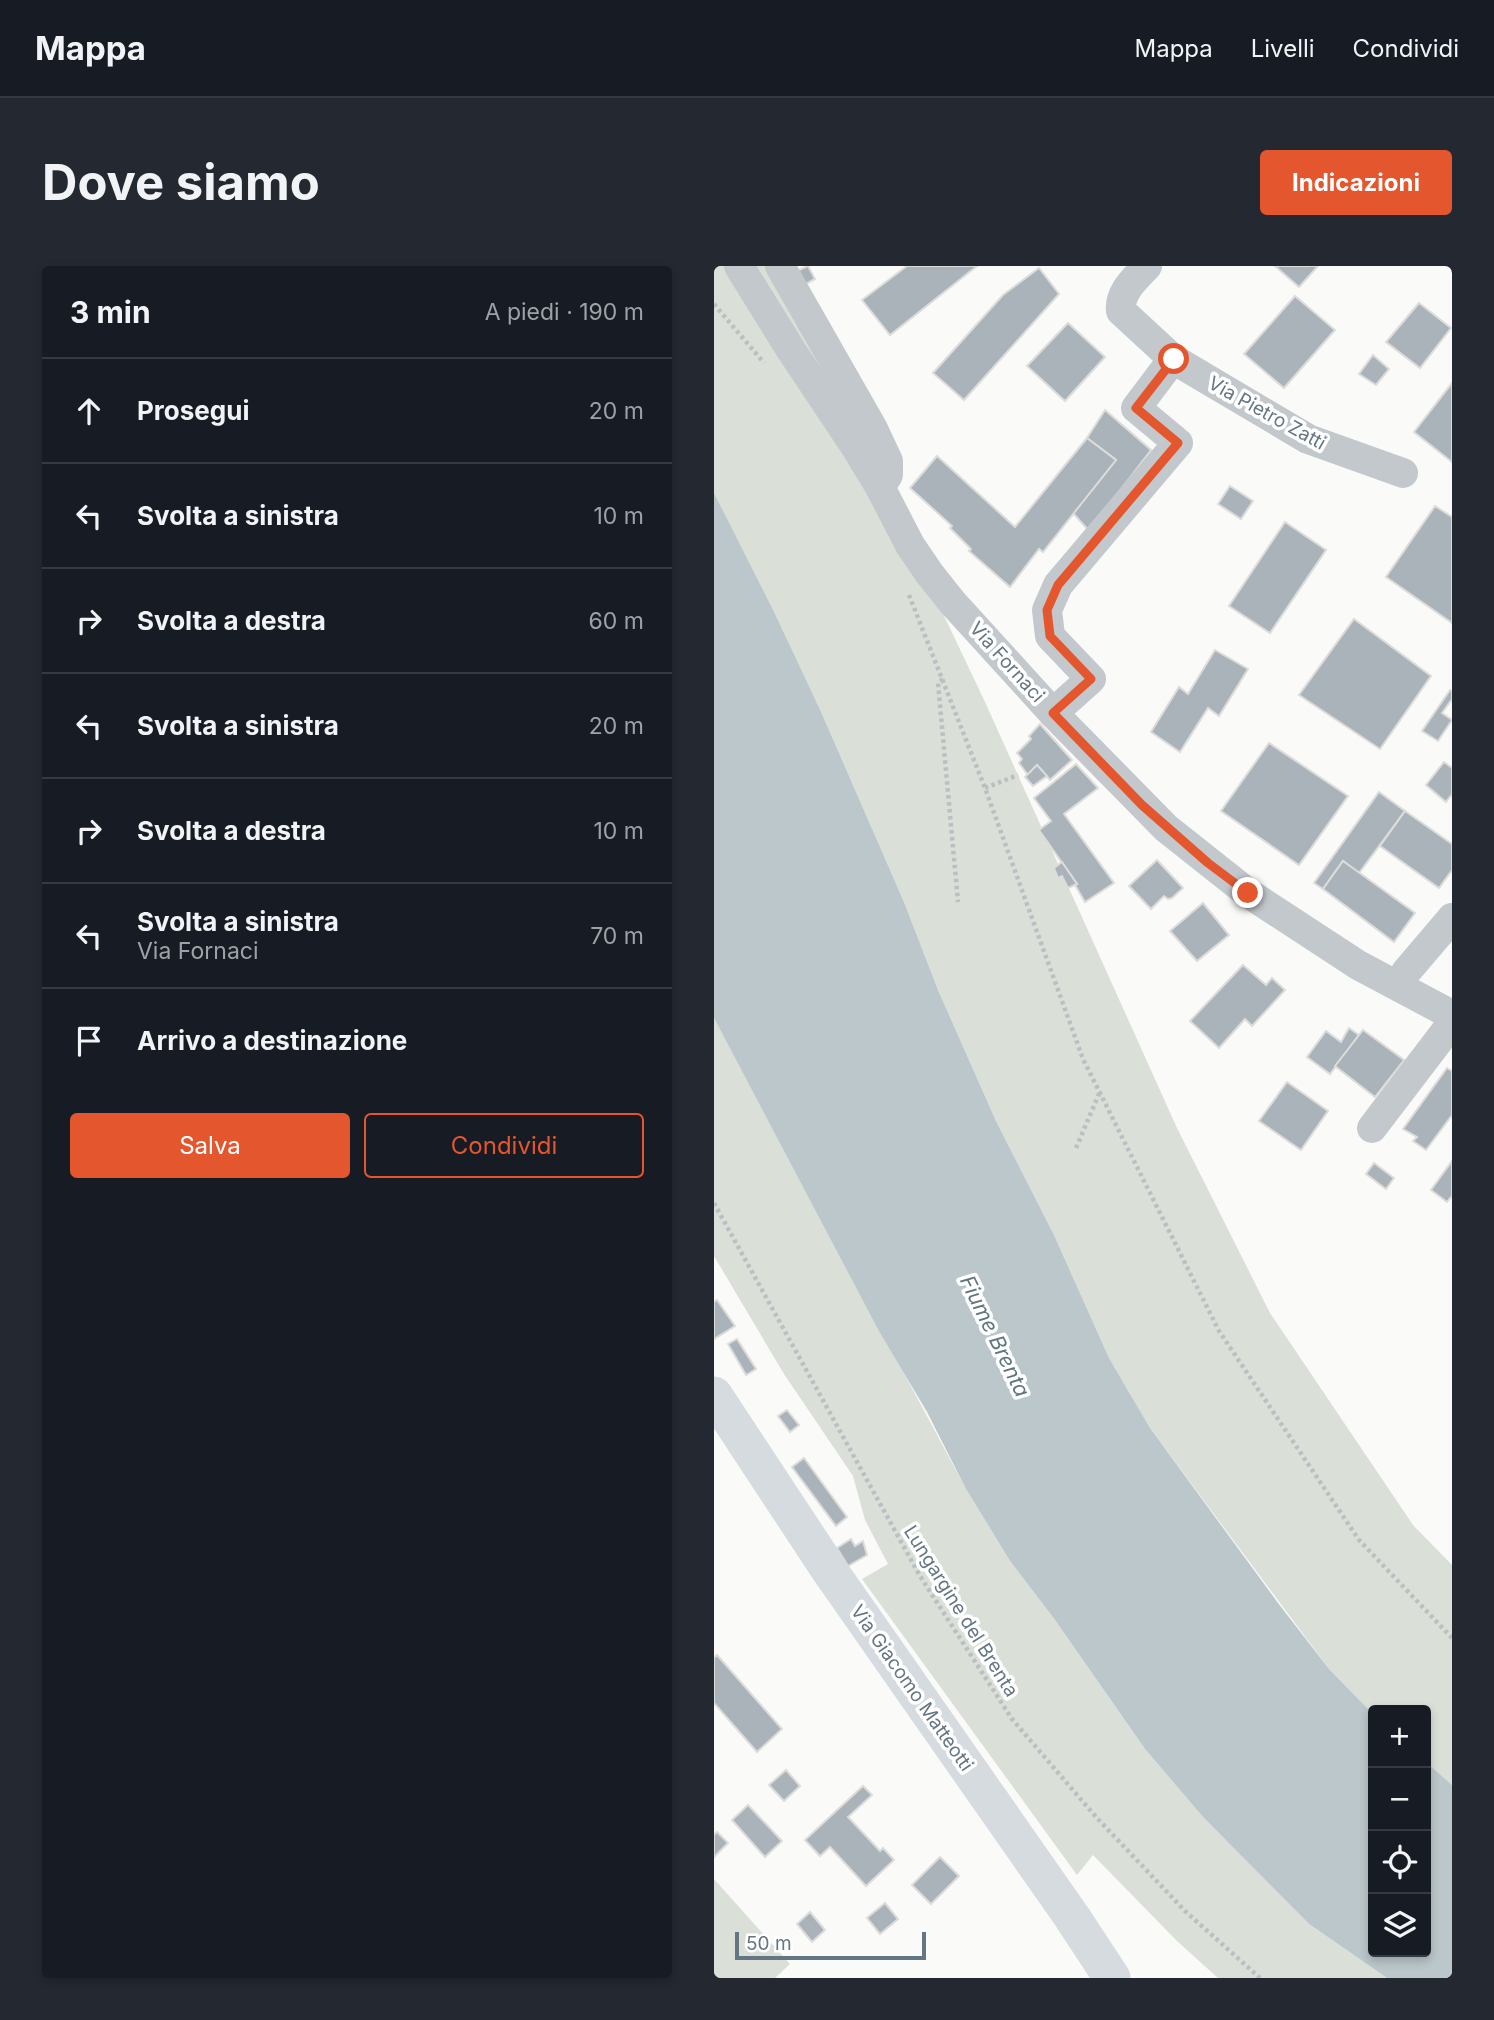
<!DOCTYPE html>
<html lang="it">
<meta charset="utf-8">
<style>
:root{--surface:#171b24;--page:#242831;--text:#f1f3f6;--muted:#9ea1a6;--line:#363941;--accent:#e4572e}
body{margin:0;font-family:Inter,sans-serif;background:var(--page);color:var(--text)}
.controls{position:absolute;right:21px;bottom:21px;display:grid;overflow:hidden;border-radius:7px;box-shadow:0 4px 10px #0003}
.controls button{width:63px;height:63px;display:grid;place-items:center;padding:0;border:0;border-bottom:2px solid var(--line);background:var(--surface);color:var(--text);font:35px sans-serif}
.scale{position:absolute;left:21px;bottom:18px;width:191px;box-sizing:border-box;padding-left:7px;border:4px solid #657683;border-top:0;font-size:19px;line-height:24px;white-space:nowrap;color:#657683;-webkit-text-stroke:5px #fff;paint-order:stroke}
.stop{position:absolute;width:21px;height:21px;margin:-16px;border:5px solid #e4572e;border-radius:50%;background:#fff}
.stop.end{background:#e4572e;border-color:#fff;box-shadow:0 2px 7px #0008}
.list{margin:0;padding:0;list-style:none}
h2{display:flex;justify-content:space-between;align-items:center;height:91px;margin:0;padding:0 28px;font-size:30px}
h2 small{font-size:23px;font-weight:400;color:var(--muted)}
.list li{display:grid;grid-template-columns:46px 1fr auto;gap:21px;align-items:center;box-sizing:border-box;height:105px;padding:0 28px;border-top:2px solid var(--line)}
.list b{display:block;font-size:26px;white-space:nowrap}
.list p{margin:0;font-size:23px;white-space:nowrap;color:var(--muted)}
.list em{font-size:23px;font-style:normal;color:var(--muted)}
.actions{display:flex;gap:14px;padding:21px 28px}
.actions a{flex:1;padding:16px 0;border:2px solid var(--accent);border-radius:7px;text-align:center;font-size:24px;color:var(--accent)}
.actions .main{background:var(--accent);color:#fff}
.icon{flex:none;width:38px;height:38px;fill:none;stroke:currentColor;stroke-width:2;stroke-linecap:round;stroke-linejoin:round}
.map{position:relative;flex:none;width:738px;height:1712px;overflow:hidden;border-radius:7px}
header{display:flex;align-items:center;gap:42px;box-sizing:border-box;height:98px;padding:0 35px;background:var(--surface);border-bottom:2px solid var(--line)}
header strong{font-size:33px}
nav{display:flex;gap:38px;margin-inline-start:auto;font-size:24px}
.intro{display:flex;align-items:center;justify-content:space-between;box-sizing:border-box;height:168px;padding:0 42px}
h1{margin:0;font-size:49px}
.button{padding:18px 32px;border-radius:7px;background:var(--accent);color:#fff;font-size:24px;font-weight:700}
main{display:flex;gap:42px;padding:0 42px}
aside{flex:1;background:var(--surface);border-radius:7px;box-shadow:0 4px 10px #0003}
.map>svg:first-child{display:block}
.green{fill:#dadfd7}
.water{fill:#bbc7cb}
.building{fill:#aab3b9;stroke:#dcdcda;stroke-width:2}
.lines{fill:none;stroke-linecap:round;stroke-linejoin:round}
.path{stroke:#bbbfc2;stroke-width:4.5;stroke-dasharray:3.5 3.5;stroke-linecap:butt}
.minor{stroke:#c3c8cc;stroke-width:30}
.major{stroke:#d6dbdf;stroke-width:37}
.route{stroke:#e4572e;stroke-width:9}
.labels{text-anchor:middle;dominant-baseline:central;stroke-width:7;stroke-linejoin:round;paint-order:stroke}
.street-label{font-size:19px;fill:#657683;stroke:#fff}
.water-label{font-size:21px;font-style:italic;fill:#60757c;stroke:#fff}
</style>
<header>
<strong>Mappa</strong>
<nav><a>Mappa</a><a>Livelli</a><a>Condividi</a></nav>
</header>
<div class="intro"><h1>Dove siamo</h1><a class="button">Indicazioni</a></div>
<main>
<aside>
<h2>3 min<small>A piedi · 190 m</small></h2>
<ul class="list">
<li><svg class="icon" aria-label="ahead" viewBox="0 0 24 24"><path d="M12 20V5M6 11l6-6 6 6"/></svg><div><b>Prosegui</b></div><em>20 m</em></li>
<li><svg class="icon" aria-label="left" viewBox="0 0 24 24"><path d="M17 20v-9H6M10 6l-5 5 5 5"/></svg><div><b>Svolta a sinistra</b></div><em>10 m</em></li>
<li><svg class="icon" aria-label="right" viewBox="0 0 24 24"><path d="M7 20v-9h11M14 6l5 5-5 5"/></svg><div><b>Svolta a destra</b></div><em>60 m</em></li>
<li><svg class="icon" aria-label="left" viewBox="0 0 24 24"><path d="M17 20v-9H6M10 6l-5 5 5 5"/></svg><div><b>Svolta a sinistra</b></div><em>20 m</em></li>
<li><svg class="icon" aria-label="right" viewBox="0 0 24 24"><path d="M7 20v-9h11M14 6l5 5-5 5"/></svg><div><b>Svolta a destra</b></div><em>10 m</em></li>
<li><svg class="icon" aria-label="left" viewBox="0 0 24 24"><path d="M17 20v-9H6M10 6l-5 5 5 5"/></svg><div><b>Svolta a sinistra</b><p>Via Fornaci</p></div><em>70 m</em></li>
<li><svg class="icon" aria-label="arrive" viewBox="0 0 24 24"><path d="M6 21V4h12l-3 4 3 4H6"/></svg><div><b>Arrivo a destinazione</b></div></li>
</ul>
<div class="actions"><a class="main">Salva</a><a>Condividi</a></div>
</aside>
<div class="map">
<svg width="738" height="1712" viewBox="0 0 738 1712">
<rect width="100%" height="100%" fill="#fafaf8"/>
<g class="green">
<polygon points="0,0 64,0 271,436 463,862 556,1047 699,1259 738,1299 738,1519 712,1496 712,1444 659,1444 659,1448 615,1403 436,1162 395,1092 340,969 282,855 224,724 190,636 108,448 0,227"/>
<polygon points="0,752 252,1223 296,1295 341,1354 431,1483 489,1551 595,1658 673,1712 504,1712 463,1675 379,1589 363,1609 148,1313 174,1298 151,1254 139,1210 70,1108 0,990"/>
<polygon points="0,1613 76,1698 61,1712 0,1712"/>
</g>
<polygon class="water" points="0,227 59,344 108,448 190,636 224,724 282,855 340,969 395,1092 436,1162 564,1337 615,1403 659,1448 659,1686 712,1686 712,1496 738,1519 738,1712 673,1712 595,1658 489,1551 431,1483 341,1354 296,1295 252,1223 213,1146 165,1065 0,752"/>
<g class="building">
<polygon points="94,0 101,13 90,19 83,5"/>
<polygon points="193,0 263,0 176,69 148,34"/>
<polygon points="561,0 604,0 585,21"/>
<polygon points="325,2 345,28 250,134 219,107 289,29"/>
<polygon points="581,30 621,64 570,122 530,88"/>
<polygon points="705,37 737,62 706,102 672,76"/>
<polygon points="354,57 391,91 351,135 313,100"/>
<polygon points="659,89 675,103 662,119 645,108"/>
<polygon points="738,117 738,196 700,166"/>
<polygon points="391,144 437,184 375,265 359,247 402,194 373,172"/>
<polygon points="373,172 402,194 329,286 325,283 296,321 255,285 257,283 236,262 238,260 196,222 223,190 301,261"/>
<polygon points="516,220 539,235 527,253 504,238"/>
<polygon points="721,240 738,251 738,357 672,311"/>
<polygon points="571,256 612,284 556,367 515,340"/>
<polygon points="640,353 717,410 666,483 585,429"/>
<polygon points="501,384 534,403 505,450 494,442 466,486 437,466 465,421 474,428"/>
<polygon points="736,424 738,425 738,433 728,447 738,454 724,475 708,465"/>
<polygon points="326,458 358,494 336,514 323,499 314,509 305,497 308,493 303,487 317,473 315,470"/>
<polygon points="555,477 634,530 585,599 507,545"/>
<polygon points="730,496 738,502 738,528 732,536 712,519"/>
<polygon points="362,498 384,522 350,548 400,617 371,636 361,619 363,618 325,564 337,555 320,532"/>
<polygon points="323,499 333,510 319,520 311,511"/>
<polygon points="665,526 691,545 645,607 629,595 609,623 600,617"/>
<polygon points="691,545 738,578 738,604 725,622 666,580"/>
<polygon points="443,594 469,622 458,632 454,633 450,630 437,643 415,620"/>
<polygon points="629,595 701,647 680,676 609,623"/>
<polygon points="348,596 363,618 354,622 348,610 344,612 340,602"/>
<polygon points="489,637 515,669 483,695 456,665"/>
<polygon points="529,699 552,719 558,712 571,724 538,760 531,753 505,782 476,755"/>
<polygon points="635,762 645,769 616,808 593,791 612,765 627,776"/>
<polygon points="649,764 690,794 661,831 621,800"/>
<polygon points="733,802 738,805 738,849 712,884 699,875 703,871 689,863"/>
<polygon points="573,816 614,845 587,884 545,855"/>
<polygon points="738,895 738,930 733,936 717,924"/>
<polygon points="660,897 680,912 672,923 652,908"/>
<polygon points="3,1034 21,1060 0,1073 0,1036"/>
<polygon points="23,1073 42,1103 32,1109 14,1078"/>
<polygon points="73,1144 85,1159 76,1166 64,1150"/>
<polygon points="90,1192 133,1251 122,1260 78,1201"/>
<polygon points="137,1273 141,1280 149,1275 153,1289 134,1300 123,1282"/>
<polygon points="3,1389 68,1463 43,1486 0,1437 0,1392"/>
<polygon points="72,1504 86,1520 70,1535 55,1519"/>
<polygon points="149,1520 158,1529 134,1551 166,1585 169,1582 180,1594 152,1620 116,1581 106,1590 91,1574"/>
<polygon points="34,1539 68,1575 51,1591 18,1554"/>
<polygon points="3,1566 14,1577 0,1591 0,1569"/>
<polygon points="226,1591 245,1610 217,1638 198,1619"/>
<polygon points="171,1637 184,1653 166,1668 153,1652"/>
<polygon points="96,1646 111,1664 98,1676 83,1658"/>
</g>
<g class="lines">
<g class="path">
<polyline points="0,38 50,97"/>
<polyline points="195,329 271,522 369,793 505,1065 645,1274 738,1372"/>
<polyline points="229,413 224,417 244,636"/>
<polyline points="271,522 304,509"/>
<polyline points="362,882 385,828"/>
<polyline points="0,937 206,1310 298,1453 382,1551 471,1645 546,1712"/>
</g>
<g class="minor">
<polyline points="25,0 77,84 143,183 166,221 196,279 215,307 238,336 339,447 452,562 534,627 644,699 738,749"/>
<polyline points="66,0 159,163 174,195 174,209 166,221"/>
<path d="M433,0c-12,13 -28,26 -26,45l52,48 135,80 95,34"/>
<polyline points="339,447 377,413 336,370 333,344 344,319 464,177 422,142 459,93"/>
<polyline points="684,719 692,706 738,652"/>
<polyline points="658,862 738,757"/>
</g>
<polyline class="major" points="0,1129 116,1305 358,1651 398,1712"/>
</g>
<g class="lines">
<polyline class="route" points="460,93 422,142 464,177 344,319 333,344 336,370 377,413 339,447 428,539 494,597 534,627"/>
</g>
<g class="labels">
<g class="street-label">
<text transform="translate(553 147) rotate(29)">Via Pietro Zatti</text>
<text transform="translate(293 396) rotate(48)">Via Fornaci</text>
<text transform="translate(247 1345) rotate(58)">Lungargine del Brenta</text>
<text transform="translate(198 1422) rotate(55)">Via Giacomo Matteotti</text>
</g>
<g class="water-label">
<text transform="translate(281 1070) rotate(64)">Fiume Brenta</text>
</g>
</g>
</svg>
<div class="controls">
<button>+</button>
<button>−</button>
<button><svg class="icon" aria-label="locate" viewBox="0 0 24 24"><circle cx="12" cy="12" r="6"/><path d="M12 2v4M12 18v4M2 12h4M18 12h4"/></svg></button>
<button><svg class="icon" aria-label="layers" viewBox="0 0 24 24"><path d="M12 4l9 5-9 5-9-5zM3 14l9 5 9-5"/></svg></button>
</div>
<div class="scale">50 m</div>
<div class="stop" style="left:460px;top:93px"></div>
<div class="stop end" style="left:534px;top:627px"></div>
</div>
</main>
